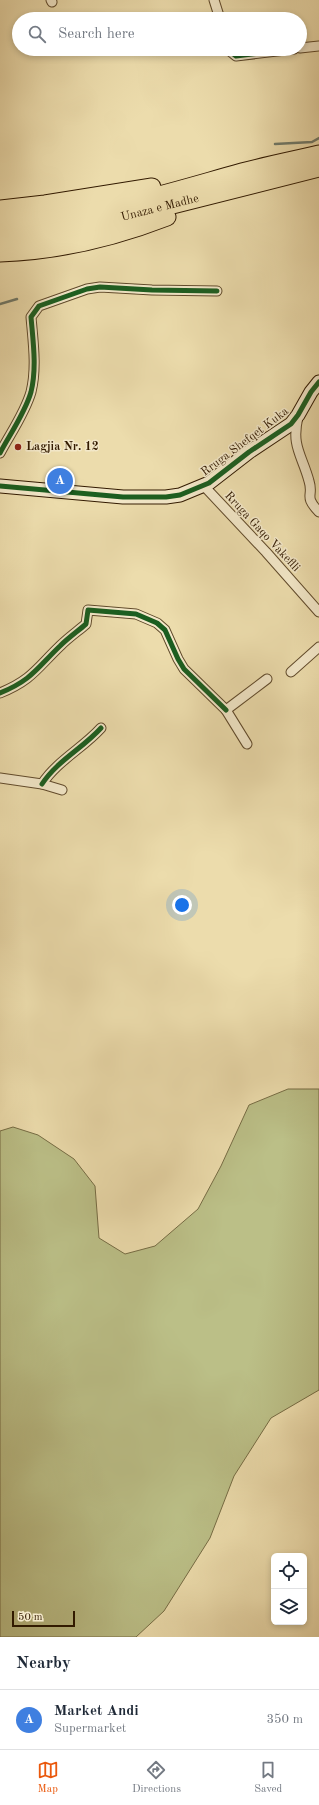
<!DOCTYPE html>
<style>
:root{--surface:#fff;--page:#f6f6f7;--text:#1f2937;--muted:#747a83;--line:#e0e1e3;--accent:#ea580c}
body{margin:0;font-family:"Old Standard TT",serif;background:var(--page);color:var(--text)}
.controls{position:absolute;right:12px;bottom:12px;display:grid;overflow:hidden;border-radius:6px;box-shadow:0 2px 6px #0003}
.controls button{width:36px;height:36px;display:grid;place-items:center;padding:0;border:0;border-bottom:1px solid var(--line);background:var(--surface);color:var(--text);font:20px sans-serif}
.scale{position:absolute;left:12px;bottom:10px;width:63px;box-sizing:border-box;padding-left:4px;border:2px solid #321a00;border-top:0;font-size:11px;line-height:14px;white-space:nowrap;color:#321a00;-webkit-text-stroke:3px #f3e8c9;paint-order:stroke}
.you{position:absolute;left:182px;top:905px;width:14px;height:14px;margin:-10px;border:3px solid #fff;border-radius:50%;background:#1a73e8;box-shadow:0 0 0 6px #1a73e833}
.badge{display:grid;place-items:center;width:26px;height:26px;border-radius:50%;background:var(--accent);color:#fff;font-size:13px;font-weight:700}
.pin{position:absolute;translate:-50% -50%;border:2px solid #fff;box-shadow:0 1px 4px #0006}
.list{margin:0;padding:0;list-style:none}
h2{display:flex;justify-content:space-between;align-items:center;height:52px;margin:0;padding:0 16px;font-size:17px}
h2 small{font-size:13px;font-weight:400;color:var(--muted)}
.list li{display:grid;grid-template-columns:26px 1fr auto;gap:12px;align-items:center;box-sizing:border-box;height:60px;padding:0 16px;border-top:1px solid var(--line)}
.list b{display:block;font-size:15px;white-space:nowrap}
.list p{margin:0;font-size:13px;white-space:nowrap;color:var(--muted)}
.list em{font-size:13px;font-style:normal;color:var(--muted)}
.icon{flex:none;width:22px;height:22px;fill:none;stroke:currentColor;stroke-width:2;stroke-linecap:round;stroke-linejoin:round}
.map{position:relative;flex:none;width:319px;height:1637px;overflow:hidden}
.search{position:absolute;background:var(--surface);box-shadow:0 2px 6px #0003;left:12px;right:12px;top:12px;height:44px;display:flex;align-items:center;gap:10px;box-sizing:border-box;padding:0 14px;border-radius:22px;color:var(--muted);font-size:15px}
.sheet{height:112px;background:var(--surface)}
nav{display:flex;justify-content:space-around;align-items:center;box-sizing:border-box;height:56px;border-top:1px solid var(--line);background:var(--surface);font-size:11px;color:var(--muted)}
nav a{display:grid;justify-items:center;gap:2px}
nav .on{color:var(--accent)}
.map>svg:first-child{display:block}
.green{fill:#bbbf87;stroke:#766c44}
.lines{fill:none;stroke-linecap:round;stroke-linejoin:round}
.stream{stroke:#707a6a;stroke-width:2.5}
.street-casing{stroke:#604a2b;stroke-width:11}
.secondary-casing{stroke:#321a00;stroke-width:15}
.highway-casing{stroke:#321a00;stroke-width:19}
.street{stroke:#f3e8c9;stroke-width:9}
.secondary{stroke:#f3e8c9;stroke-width:13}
.highway{stroke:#ecdcac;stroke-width:17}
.cycleway-casing{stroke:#f3e8c9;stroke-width:8}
.cycleway{stroke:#1b5e20;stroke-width:5}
.poi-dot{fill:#8f2418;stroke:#f3e8c9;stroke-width:1.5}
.labels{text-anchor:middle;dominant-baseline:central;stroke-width:3;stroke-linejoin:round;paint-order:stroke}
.street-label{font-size:12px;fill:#321a00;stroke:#f3e8c9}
.poi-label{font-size:12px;font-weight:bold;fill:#321a00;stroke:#f3e8c9;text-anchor:start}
</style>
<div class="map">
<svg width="319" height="1637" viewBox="0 0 319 1637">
<rect width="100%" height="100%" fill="#ecdcac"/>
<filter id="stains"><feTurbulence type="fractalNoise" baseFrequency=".005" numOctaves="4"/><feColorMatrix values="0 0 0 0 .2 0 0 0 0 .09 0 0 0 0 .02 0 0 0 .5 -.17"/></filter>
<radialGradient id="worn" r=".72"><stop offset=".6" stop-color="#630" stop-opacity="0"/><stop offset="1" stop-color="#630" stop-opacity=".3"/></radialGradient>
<polygon class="green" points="288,1089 319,1089 319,1390 271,1418 234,1476 210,1538 164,1611 136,1637 0,1637 0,1131 13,1127 38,1135 74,1159 95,1186 99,1238 125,1254 155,1246 198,1209 221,1166 249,1105"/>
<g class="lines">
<g class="stream">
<polyline points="275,144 312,142 319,138"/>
<polyline points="0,304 17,299"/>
</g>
<defs>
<g id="street">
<polyline points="51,0 52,2"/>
<polyline points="214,0 220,19"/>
<polyline points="300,48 319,46"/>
<polyline points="230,49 231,52 236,56 294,49"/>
<path d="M298,417c-7,29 4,38 11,64 5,16 -6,14 10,31"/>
<path d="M0,453c10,-19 25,-40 31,-61 6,-24 2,-51 0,-75l8,-11 48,-17 13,-2 52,3 65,1"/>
<polyline points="204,486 266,552 319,612"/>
<polyline points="291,672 319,647"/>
<path d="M0,693c32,-13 37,-25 60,-47 8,-8 18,-15 26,-22l2,-14 48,4 21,9 8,7 13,29 6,10 42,41"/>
<polyline points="247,744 226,710 267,679"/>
<polyline points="0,778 42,784 62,790"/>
<path d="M42,784c15,-23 41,-36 59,-56"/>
</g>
<polyline id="secondary" points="0,486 123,497 166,497 180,495 209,483 249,452 291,424 298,415 311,392 319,382"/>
<g id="highway">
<polyline points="0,209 45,204 152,187"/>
<path d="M0,223c83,-3 163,-29 242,-51 26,-7 52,-12 77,-18"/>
<path id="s1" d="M0,238l26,-2 63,-10 230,-58"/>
<path d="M0,253c58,-2 113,-15 167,-36"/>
</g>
</defs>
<use href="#street" class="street-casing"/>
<use href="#secondary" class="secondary-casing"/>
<use href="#highway" class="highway-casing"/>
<use href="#street" class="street"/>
<use href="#secondary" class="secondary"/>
<use href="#highway" class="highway"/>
<defs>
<g id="cycleway">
<polyline points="230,49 231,52 236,56 294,49"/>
<path d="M0,453c10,-19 25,-40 31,-61 6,-24 2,-51 0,-75l8,-11 48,-17 13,-2 52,3 65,1"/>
<polyline points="0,486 123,497 166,497 180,495 209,483 249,452 291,424 298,415 311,392 319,382"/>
<path d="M0,693c32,-13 37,-25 60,-47 8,-8 18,-15 26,-22l2,-14 48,4 21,9 8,7 13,29 6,10 42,41"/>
<path d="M42,784c15,-23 41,-36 59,-56"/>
</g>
</defs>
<use href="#cycleway" class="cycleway-casing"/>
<use href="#cycleway" class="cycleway"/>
</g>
<circle class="poi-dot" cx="18" cy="447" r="4"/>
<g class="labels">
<g class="street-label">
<text stroke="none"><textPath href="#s1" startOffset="163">Unaza e Madhe</textPath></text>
<text transform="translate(245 442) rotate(-37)">Rruga Shefqet Kuka</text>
<text transform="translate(262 532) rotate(47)">Rruga Gaqo Vakeflli</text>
</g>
<g class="poi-label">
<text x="26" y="447">Lagjia Nr. 12</text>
</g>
</g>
<rect width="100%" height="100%" filter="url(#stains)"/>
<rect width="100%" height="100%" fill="url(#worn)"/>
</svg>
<div class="controls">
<button><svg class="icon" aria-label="locate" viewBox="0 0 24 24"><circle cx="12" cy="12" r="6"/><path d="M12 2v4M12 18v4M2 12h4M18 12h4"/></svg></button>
<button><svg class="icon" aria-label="layers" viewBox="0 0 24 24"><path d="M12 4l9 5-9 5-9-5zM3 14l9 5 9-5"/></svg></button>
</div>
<div class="scale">50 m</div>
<div class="you"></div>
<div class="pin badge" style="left:60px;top:481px;background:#3f7fe0">A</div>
<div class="search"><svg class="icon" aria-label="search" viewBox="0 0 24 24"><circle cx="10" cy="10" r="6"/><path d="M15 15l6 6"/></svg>Search here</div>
</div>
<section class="sheet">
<h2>Nearby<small></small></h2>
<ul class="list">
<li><span class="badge" style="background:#3f7fe0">A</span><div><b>Market Andi</b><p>Supermarket</p></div><em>350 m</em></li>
</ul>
</section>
<nav>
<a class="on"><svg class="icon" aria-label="map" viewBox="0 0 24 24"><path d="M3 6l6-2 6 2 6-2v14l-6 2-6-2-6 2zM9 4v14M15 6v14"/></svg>Map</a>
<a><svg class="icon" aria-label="directions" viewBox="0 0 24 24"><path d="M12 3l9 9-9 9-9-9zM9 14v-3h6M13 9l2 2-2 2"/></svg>Directions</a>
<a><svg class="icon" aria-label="saved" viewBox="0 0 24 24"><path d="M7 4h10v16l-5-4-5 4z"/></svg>Saved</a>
</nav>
